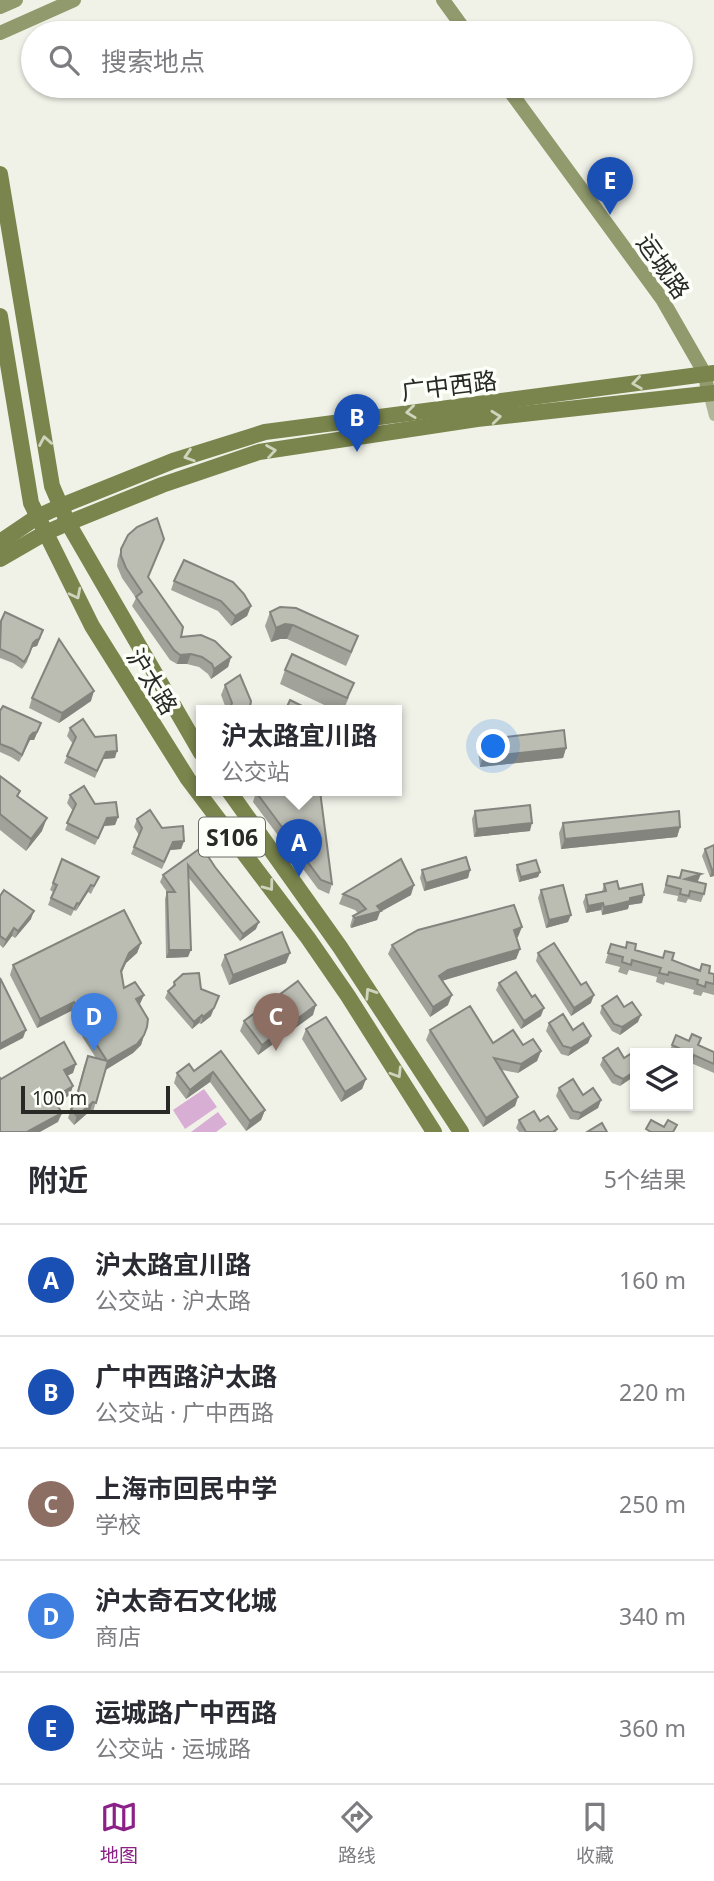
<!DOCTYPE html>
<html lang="zh">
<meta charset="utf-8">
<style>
:root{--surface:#fff;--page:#f2f2f3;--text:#2b2b33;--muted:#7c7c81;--line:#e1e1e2;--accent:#8b2187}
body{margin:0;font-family:"Noto Sans","Noto Sans SC",sans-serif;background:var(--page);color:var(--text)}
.controls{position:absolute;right:21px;bottom:21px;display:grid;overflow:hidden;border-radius:0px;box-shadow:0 2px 5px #0004}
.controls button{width:63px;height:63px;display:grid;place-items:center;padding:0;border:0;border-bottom:2px solid var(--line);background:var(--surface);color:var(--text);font:35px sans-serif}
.scale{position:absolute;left:21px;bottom:18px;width:149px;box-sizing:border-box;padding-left:7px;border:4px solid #292a26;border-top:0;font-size:19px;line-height:24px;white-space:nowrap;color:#292a26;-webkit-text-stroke:5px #fdfff9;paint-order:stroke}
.you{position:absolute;left:494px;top:747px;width:24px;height:24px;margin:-18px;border:5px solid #fff;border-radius:50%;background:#1a73e8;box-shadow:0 0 0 10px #1a73e833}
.badge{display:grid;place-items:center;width:46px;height:46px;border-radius:50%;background:var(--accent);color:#fff;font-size:23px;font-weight:700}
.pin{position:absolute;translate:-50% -58px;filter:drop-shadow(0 2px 4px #0008)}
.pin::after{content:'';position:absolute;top:37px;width:24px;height:21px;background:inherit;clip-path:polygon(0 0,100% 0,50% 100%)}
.popup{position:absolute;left:196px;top:705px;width:206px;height:91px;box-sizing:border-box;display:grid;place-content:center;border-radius:0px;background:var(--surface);filter:drop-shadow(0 2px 5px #0005);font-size:23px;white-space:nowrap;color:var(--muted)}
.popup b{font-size:26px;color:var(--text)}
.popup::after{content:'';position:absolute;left:50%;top:100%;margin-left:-14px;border:14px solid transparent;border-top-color:var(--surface)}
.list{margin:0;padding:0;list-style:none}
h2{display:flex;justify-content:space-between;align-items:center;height:91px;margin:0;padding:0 28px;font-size:30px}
h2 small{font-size:23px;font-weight:400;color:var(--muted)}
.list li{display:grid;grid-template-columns:46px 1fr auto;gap:21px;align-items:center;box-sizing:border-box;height:112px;padding:0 28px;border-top:2px solid var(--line)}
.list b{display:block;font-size:26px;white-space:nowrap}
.list p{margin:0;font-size:23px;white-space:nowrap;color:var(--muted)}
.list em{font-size:23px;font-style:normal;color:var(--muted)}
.icon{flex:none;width:38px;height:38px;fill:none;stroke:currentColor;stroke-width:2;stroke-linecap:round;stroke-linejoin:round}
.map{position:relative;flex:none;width:714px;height:1132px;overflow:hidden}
.search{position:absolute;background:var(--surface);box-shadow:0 2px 5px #0004;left:21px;right:21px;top:21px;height:77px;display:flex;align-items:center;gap:18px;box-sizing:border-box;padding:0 24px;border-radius:38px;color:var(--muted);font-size:26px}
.sheet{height:651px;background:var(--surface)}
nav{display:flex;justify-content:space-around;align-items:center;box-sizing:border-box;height:98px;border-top:2px solid var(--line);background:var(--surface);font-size:19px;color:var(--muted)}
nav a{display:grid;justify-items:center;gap:4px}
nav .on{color:var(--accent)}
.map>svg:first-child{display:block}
.green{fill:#d9aed5}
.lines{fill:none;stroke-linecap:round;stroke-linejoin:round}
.street{stroke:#b0b799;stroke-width:10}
.secondary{stroke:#909a6d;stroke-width:14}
.primary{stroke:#7a854d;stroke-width:16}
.wall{fill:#a1a39a}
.shaded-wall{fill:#83847d}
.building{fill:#bbbdb3;stroke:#83847d;stroke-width:2}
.oneway{stroke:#cfd4bd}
.labels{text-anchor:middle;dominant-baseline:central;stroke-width:7;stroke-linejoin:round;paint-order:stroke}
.shield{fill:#fdfff9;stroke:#696a65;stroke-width:2}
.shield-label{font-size:23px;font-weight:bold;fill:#292a26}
.street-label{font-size:24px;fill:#292a26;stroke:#fdfff9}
</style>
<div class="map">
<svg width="714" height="1132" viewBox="0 0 714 1132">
<rect width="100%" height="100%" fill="#f0f2e8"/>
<g class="green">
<polygon points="204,1089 217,1107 185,1129 173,1110"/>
<polygon points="218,1112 227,1124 216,1132 191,1132"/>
</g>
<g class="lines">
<polyline class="street" points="708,393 714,416"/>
<g class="secondary">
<polyline points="443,0 467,33"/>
<polyline points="0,7 16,0"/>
<polyline points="0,33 74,0"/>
<polyline points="506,86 662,299 705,374 708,393"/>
</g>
<g class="primary">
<polyline points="0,174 52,486 68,523 201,753"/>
<polyline points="0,316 31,503 92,626 188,779 308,938 348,996 434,1132"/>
<polyline points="0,542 37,517 61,506 173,461 265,432 714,373"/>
<polyline points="0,559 45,533 68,523 162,485 259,452 477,419 714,393"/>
<polyline points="229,791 340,947 461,1132"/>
</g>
</g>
<g class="wall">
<polygon points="121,549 160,549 148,577 181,637 231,657 228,667 211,679 208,674 199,667 187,664 177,664 170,660 132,606 136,598 122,578 117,566 118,559"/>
<polygon points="174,581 251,606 247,616 231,626 218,611 171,590"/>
<polygon points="5,612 41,637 37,646 33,647 31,650 27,662 22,669 13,663 0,658 0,623"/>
<polygon points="270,612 353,650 346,666 287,639 280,639 271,642 265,626"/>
<polygon points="285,670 349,697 343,711 337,711 280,684"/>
<polygon points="225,685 249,711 227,711 221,695"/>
<polygon points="32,698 91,701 59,723 29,708"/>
<polygon points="0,711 38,731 34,740 30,740 19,762 11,757 0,752"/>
<polygon points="70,728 95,737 115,758 103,759 95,778 64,763 73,744 67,736"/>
<polygon points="481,740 566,748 563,758 480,767 478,750"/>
<polygon points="0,776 20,791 18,797 42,831 26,851 0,830"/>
<polygon points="259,791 320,796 332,884 329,894 318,889 253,802 256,792 260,792"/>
<polygon points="70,795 95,804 118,817 115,825 104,826 95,845 65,830 73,811 67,803"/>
<polygon points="475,811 530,831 474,837 472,819"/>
<polygon points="137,819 162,828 184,841 181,849 170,850 162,869 131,854 139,835 134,827"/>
<polygon points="563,823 680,827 677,837 561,849 559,833"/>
<polygon points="714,845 714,876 710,877 702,856 705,849"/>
<polygon points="202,847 256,929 240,941 188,877 188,957 166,958 165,899 167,892 160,882 163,875"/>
<polygon points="62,859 99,877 91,894 88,892 76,911 74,910 71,916 48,905 53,892 50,890"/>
<polygon points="517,865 540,872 538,877 519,882 516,870"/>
<polygon points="422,870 470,870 468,878 424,891 420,878"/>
<polygon points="682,870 698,881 696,882 704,894 701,902 688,899 686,903 677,901 678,896 663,893 668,876 679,878"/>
<polygon points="604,884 619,889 642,903 629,905 628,909 612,913 602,915 601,910 586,913 583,902 586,895 602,892"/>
<polygon points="541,890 568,922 546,928 538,898"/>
<polygon points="343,894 411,895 380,912 377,920 351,928 350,926 353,916 358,913 355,910 339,904"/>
<polygon points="0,896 31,919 15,938 12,936 3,948 0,945"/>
<polygon points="518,937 516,938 520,949 516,959 442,981 448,1005 430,1017 388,954 392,945"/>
<polygon points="141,943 137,953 126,963 122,972 124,988 144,995 139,1005 147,1027 141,1045 133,1053 105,1070 93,1112 90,1111 74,1125 68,1118 71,1109 73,1107 84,1066 88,1056 96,1058 83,1038 71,1011 37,1028 10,975 13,965"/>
<polygon points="611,944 663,958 665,951 672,960 714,974 714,995 703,992 701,996 693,994 694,990 665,982 664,985 656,982 657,977 629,970 627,975 618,972 620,967 605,963"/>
<polygon points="538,953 591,1003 571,1016 536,961"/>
<polygon points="225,955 286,963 229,985 221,965"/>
<polygon points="174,982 211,1016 201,1024 199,1023 192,1029 165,998 168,991 172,988"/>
<polygon points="499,983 541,1016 521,1029 496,990"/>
<polygon points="602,1006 624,1007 638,1022 620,1035 612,1031 600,1013"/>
<polygon points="313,1015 258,1055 240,1031 244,1021"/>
<polygon points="549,1023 591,1036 588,1043 568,1056 561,1054 546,1031"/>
<polygon points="306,1029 366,1079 362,1089 341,1102 302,1039"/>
<polygon points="430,1030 493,1043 523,1045 541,1051 537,1061 518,1073 502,1070 518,1097 515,1106 483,1127 426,1040"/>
<polygon points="676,1035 714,1052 714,1073 691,1063 689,1068 688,1068 688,1053 669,1053"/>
<polygon points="221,1051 265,1110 261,1120 246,1131 210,1082 186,1099 174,1083 177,1073 194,1071"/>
<polygon points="603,1058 635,1058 620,1086 612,1083 600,1065"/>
<polygon points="559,1088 601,1100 598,1108 578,1120 570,1119 556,1096"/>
<polygon points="519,1120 540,1121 557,1129 556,1132 519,1132 516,1128"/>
</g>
<g class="shaded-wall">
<polygon points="251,606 247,616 231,626 235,616"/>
<polygon points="285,624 293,625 287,639 280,639 271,642 276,628"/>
<polygon points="43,630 37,646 33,647 30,650 33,643"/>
<polygon points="191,654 187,664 177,664 180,655"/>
<polygon points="231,657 228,667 211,679 214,669"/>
<polygon points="94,691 91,701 59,723 62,713"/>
<polygon points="41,723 34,740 30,740 19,762 30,736"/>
<polygon points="566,748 563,758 480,767 483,757"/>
<polygon points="117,751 115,758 103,759 95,778 106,752"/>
<polygon points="318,791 330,791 316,798"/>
<polygon points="118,817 115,825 104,826 95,845 107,818"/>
<polygon points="47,818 42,831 26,851 31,839"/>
<polygon points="532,823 530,831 474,837 477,829"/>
<polygon points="680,827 677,837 561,849 565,839"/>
<polygon points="184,841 181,849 170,850 162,869 173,842"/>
<polygon points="714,869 714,876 710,877 712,870"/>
<polygon points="470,870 468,878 424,891 426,883"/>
<polygon points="540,872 538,877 519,882 521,877"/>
<polygon points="701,874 698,881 682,887 685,879"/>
<polygon points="91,885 88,892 76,911 79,904"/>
<polygon points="414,885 411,895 380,912 377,920 351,928 355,918"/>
<polygon points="644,895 642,903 629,905 628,909 602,915 604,907 630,898"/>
<polygon points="603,903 601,910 586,913 588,906"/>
<polygon points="34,911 31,919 15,938 18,931"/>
<polygon points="571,915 568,922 546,928 549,920"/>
<polygon points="259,922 256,929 240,941 243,934"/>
<polygon points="522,927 518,937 510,939 514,930"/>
<polygon points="14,928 12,936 3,948 6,940"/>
<polygon points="141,943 137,953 126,963 118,981 129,953"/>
<polygon points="520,949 516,959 444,980 435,986 439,976 448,970"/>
<polygon points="169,950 191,950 188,957 166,958"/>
<polygon points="290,953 286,963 229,985 233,975"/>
<polygon points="144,995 140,1004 132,1009 136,999"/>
<polygon points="452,995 448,1005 430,1017 433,1007"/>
<polygon points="594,995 591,1003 571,1016 574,1008"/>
<polygon points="219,996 211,1016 201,1024 203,1017"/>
<polygon points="74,1002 71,1011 37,1028 40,1019"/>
<polygon points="316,1005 313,1015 258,1055 262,1045"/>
<polygon points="544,1008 541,1016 521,1029 524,1021"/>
<polygon points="202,1015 199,1023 192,1029 194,1022"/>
<polygon points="641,1015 638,1022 620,1035 622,1027"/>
<polygon points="26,1030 23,1038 0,1050 0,1044"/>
<polygon points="144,1035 141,1045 133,1053 104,1071 108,1061"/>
<polygon points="591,1036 588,1043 568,1056 571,1048"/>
<polygon points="541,1051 537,1061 518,1073 521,1064"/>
<polygon points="76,1064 73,1073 61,1079 64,1070"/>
<polygon points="635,1071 635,1076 620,1086 623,1079"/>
<polygon points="213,1072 210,1082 186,1099 190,1090"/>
<polygon points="366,1079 362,1089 341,1102 345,1092"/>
<polygon points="73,1086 70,1095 50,1107 53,1098"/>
<polygon points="518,1097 515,1106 483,1127 486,1118"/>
<polygon points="601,1100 598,1108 578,1120 581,1113"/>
<polygon points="93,1102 90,1111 74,1125 77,1116"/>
<polygon points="265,1110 261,1120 246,1131 250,1121"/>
<polygon points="62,1113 58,1122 40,1132 27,1132"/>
</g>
<g class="building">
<polygon points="157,518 164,539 148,577 183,627 181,637 201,635 215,641 231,657 214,669 212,664 202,657 191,654 180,655 174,650 136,597 142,592 126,568 121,556 121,549 128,535 137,527"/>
<polygon points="184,560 233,582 244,594 251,606 235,616 221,601 174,581"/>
<polygon points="280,607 296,608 358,636 351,652 293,625 285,624 276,628 270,612"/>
<polygon points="5,612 43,630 39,639 36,640 33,643 29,654 24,662 16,656 0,649 1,621"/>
<polygon points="59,639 94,691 62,713 32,698"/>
<polygon points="292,654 354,683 347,698 285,670"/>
<polygon points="240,675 251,701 250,707 249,711 229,711 232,703 225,685"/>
<polygon points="290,700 312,711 285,711"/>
<polygon points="3,706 41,723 37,732 33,733 30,736 22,755 13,749 0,744 0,711"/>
<polygon points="83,719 95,737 116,735 117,751 106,752 97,771 67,756 76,737 70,728"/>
<polygon points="564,730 566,748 483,757 481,740"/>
<polygon points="0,776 20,791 17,796 47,818 31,839 0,814"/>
<polygon points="84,786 95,804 116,802 118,817 107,818 98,838 67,823 76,804 70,795"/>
<polygon points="276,791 320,791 332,884 321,880 256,792"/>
<polygon points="530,805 532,823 477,829 475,811"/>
<polygon points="150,810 162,828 183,826 184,841 173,842 164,862 134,847 142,828 137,819"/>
<polygon points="679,811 680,827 565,839 563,823"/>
<polygon points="714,845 714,869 712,870 705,849"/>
<polygon points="202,847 215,867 259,922 243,934 188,865 191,950 169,950 167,892 175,892 163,875"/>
<polygon points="466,857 470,870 426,883 422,870"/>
<polygon points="62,859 99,877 94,886 91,885 79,904 77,903 74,909 51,898 57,885 53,883"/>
<polygon points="401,859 414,885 377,906 381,911 355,918 353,916 366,909 358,900 343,894"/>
<polygon points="536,860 540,872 521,877 517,865"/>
<polygon points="682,870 701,874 685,879 706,884 704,894 690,891 689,896 680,894 681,889 666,885 668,876 680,878"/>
<polygon points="617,881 619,889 642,884 644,895 630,898 630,901 614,905 604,907 603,903 588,906 586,895 606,891 604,884"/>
<polygon points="563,885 571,915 549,920 541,890"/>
<polygon points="4,890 34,911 18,931 14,928 6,940 0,936 0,896"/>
<polygon points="514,905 522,927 514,930 520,949 448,970 439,976 452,995 433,1007 392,945 418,930"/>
<polygon points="124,910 141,943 129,953 121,971 124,988 135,982 144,995 136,999 148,1019 147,1027 144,1035 137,1044 108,1061 96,1103 93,1102 77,1116 71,1109 74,1106 88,1056 107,1061 86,1028 74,1002 40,1019 13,965"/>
<polygon points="282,932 290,953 233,975 225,955"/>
<polygon points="627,942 636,944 635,950 663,958 665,951 674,953 672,960 700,971 702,964 710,966 709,973 714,974 714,984 706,982 705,987 697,984 698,980 669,972 668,975 659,973 661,968 632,960 631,965 622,962 623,957 608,953 611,944 626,948"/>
<polygon points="554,943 581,985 586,982 594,995 574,1008 538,953"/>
<polygon points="516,972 532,997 535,995 544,1008 524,1021 499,983"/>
<polygon points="199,973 201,989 219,996 214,1008 203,1017 202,1015 194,1022 168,991 175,985 174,982 183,974"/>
<polygon points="0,978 26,1030 0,1044"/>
<polygon points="298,981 316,1005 262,1045 244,1021"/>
<polygon points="617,996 624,1007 632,1002 641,1015 622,1027 614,1024 602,1006"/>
<polygon points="470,1006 493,1043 513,1030 523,1045 533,1039 541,1051 521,1064 494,1058 518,1097 486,1118 430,1030"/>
<polygon points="563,1014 573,1030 583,1023 591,1036 571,1048 563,1046 549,1023"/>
<polygon points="326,1017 366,1079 345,1092 306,1029"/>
<polygon points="692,1034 701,1038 698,1045 714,1052 714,1064 694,1055 692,1061 688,1059 688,1053 684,1053 685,1051 672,1045 676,1035 689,1041"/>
<polygon points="64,1042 76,1064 64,1070 73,1086 53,1098 62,1113 27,1132 0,1132 0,1078 1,1079"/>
<polygon points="618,1048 624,1058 632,1053 635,1058 635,1071 623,1079 615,1075 603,1058"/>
<polygon points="221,1051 265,1110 250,1121 213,1072 190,1090 177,1073 189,1064 194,1071"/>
<polygon points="573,1079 583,1095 593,1088 601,1100 581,1113 573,1111 559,1088"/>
<polygon points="534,1111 540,1121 548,1116 557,1129 553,1132 526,1132 519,1120"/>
<polygon points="651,1120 664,1127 668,1120 677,1125 673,1132 651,1132 646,1129"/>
<polygon points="602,1123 607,1132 587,1132"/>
</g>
<defs><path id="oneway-chevron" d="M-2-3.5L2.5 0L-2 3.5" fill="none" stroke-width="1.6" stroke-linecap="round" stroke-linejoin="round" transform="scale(1.75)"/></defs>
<g class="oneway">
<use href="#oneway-chevron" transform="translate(637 383) rotate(172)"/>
<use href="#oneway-chevron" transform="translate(411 412) rotate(173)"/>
<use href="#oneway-chevron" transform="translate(496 417) rotate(-6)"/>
<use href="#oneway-chevron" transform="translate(45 441) rotate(-100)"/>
<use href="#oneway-chevron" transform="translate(271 451) rotate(-9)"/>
<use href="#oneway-chevron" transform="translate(189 456) rotate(162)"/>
<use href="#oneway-chevron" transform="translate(76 594) rotate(63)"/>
<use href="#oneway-chevron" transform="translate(269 886) rotate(53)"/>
<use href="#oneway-chevron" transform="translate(370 993) rotate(-123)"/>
<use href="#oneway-chevron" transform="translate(397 1073) rotate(58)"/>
</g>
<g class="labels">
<rect class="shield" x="199" y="817.5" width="66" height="39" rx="5"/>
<g class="shield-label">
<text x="232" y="837">S106</text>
</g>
<g class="street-label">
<text transform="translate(664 266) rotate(55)">运城路</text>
<text transform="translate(449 385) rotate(-7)">广中西路</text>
<text transform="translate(153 681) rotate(58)">沪太路</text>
</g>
</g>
</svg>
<div class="controls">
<button><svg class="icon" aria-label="layers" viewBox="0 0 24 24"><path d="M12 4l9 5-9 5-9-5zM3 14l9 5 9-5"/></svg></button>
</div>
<div class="scale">100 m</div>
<div class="you"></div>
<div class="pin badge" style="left:299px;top:877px;background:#1a4fb4">A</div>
<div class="popup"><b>沪太路宜川路</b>公交站</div>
<div class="pin badge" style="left:357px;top:452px;background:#1a4fb4">B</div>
<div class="pin badge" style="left:276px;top:1051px;background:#8d6e63">C</div>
<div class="pin badge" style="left:94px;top:1051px;background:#3f7fe0">D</div>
<div class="pin badge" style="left:610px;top:215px;background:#1a4fb4">E</div>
<div class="search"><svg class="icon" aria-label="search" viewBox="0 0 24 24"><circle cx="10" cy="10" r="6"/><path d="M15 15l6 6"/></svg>搜索地点</div>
</div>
<section class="sheet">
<h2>附近<small>5个结果</small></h2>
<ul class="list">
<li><span class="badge" style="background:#1a4fb4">A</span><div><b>沪太路宜川路</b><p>公交站 · 沪太路</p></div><em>160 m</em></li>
<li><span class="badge" style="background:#1a4fb4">B</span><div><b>广中西路沪太路</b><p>公交站 · 广中西路</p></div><em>220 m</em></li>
<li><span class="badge" style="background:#8d6e63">C</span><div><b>上海市回民中学</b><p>学校</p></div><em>250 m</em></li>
<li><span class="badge" style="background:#3f7fe0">D</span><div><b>沪太奇石文化城</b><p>商店</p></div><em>340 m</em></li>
<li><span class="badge" style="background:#1a4fb4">E</span><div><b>运城路广中西路</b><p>公交站 · 运城路</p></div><em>360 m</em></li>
</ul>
</section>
<nav>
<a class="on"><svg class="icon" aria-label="map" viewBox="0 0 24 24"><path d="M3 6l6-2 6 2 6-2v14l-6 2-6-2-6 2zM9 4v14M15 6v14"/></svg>地图</a>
<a><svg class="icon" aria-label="directions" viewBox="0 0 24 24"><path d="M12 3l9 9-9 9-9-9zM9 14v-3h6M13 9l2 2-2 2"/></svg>路线</a>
<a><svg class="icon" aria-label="saved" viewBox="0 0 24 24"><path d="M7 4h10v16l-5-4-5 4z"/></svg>收藏</a>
</nav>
